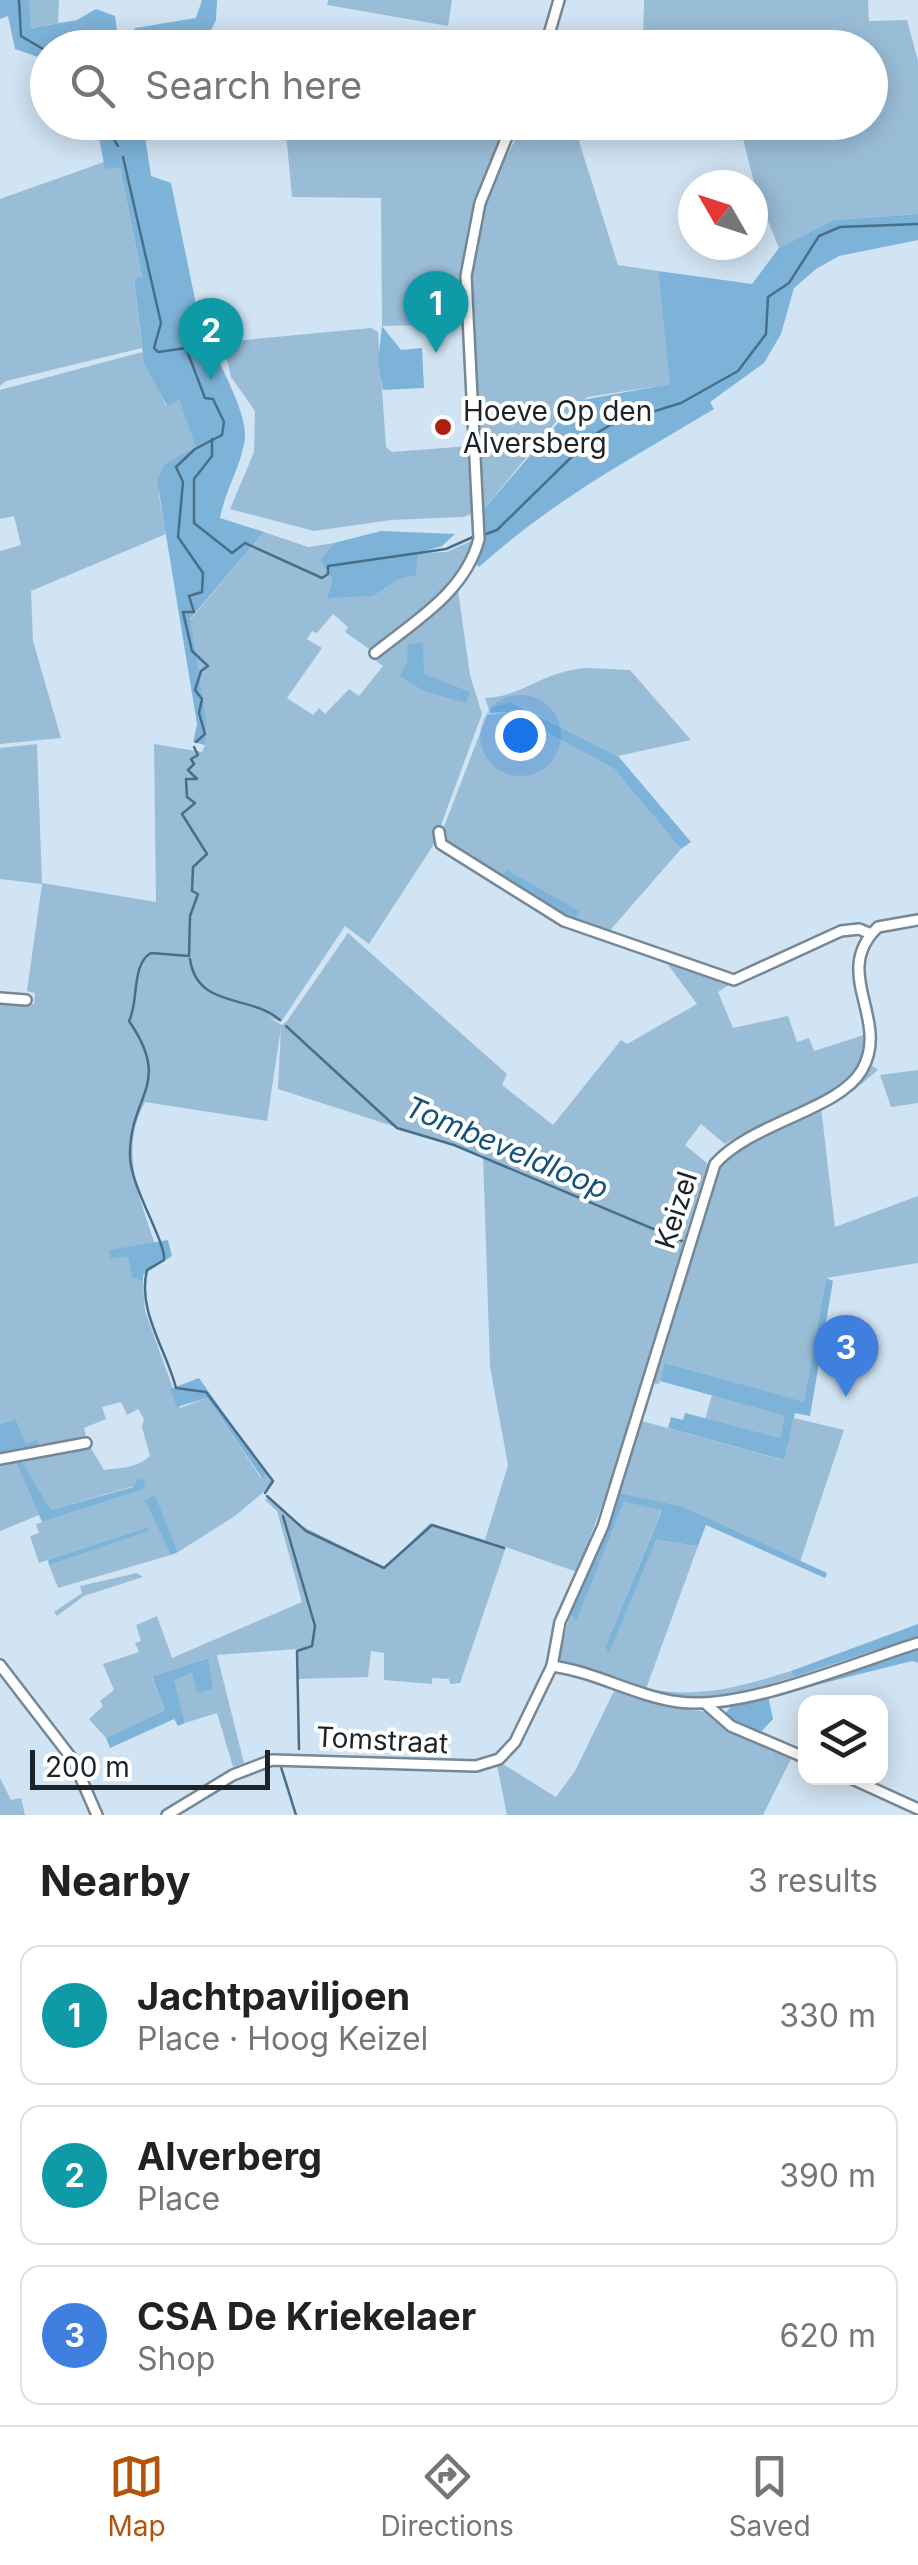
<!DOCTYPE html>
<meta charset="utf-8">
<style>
:root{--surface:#fff;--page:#f2f2f2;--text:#222;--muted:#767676;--line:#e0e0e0;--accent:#b45309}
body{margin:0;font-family:Inter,sans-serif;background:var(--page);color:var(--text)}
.controls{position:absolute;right:30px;bottom:30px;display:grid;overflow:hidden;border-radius:20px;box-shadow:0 5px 25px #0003}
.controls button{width:90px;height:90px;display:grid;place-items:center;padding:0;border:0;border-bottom:2px solid var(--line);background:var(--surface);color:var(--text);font:50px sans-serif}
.compass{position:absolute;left:678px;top:170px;width:90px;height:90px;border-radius:50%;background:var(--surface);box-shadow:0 5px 25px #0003;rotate:309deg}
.scale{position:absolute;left:30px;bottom:25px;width:240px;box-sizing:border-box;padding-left:10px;border:5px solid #1d2429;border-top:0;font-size:28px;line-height:35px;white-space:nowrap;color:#1d2429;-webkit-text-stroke:8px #fff;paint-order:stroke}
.you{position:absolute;left:520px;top:735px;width:35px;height:35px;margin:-25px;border:8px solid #fff;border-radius:50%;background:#1a73e8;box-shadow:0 0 0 15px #1a73e833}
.badge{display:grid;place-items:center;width:65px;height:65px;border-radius:50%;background:var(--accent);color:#fff;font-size:32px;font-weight:700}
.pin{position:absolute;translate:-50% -82px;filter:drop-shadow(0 2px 5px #0008)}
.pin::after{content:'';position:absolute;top:52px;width:35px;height:30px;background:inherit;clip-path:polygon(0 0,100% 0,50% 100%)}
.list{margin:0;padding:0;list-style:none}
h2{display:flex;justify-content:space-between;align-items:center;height:130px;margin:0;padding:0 40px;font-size:42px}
h2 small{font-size:32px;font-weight:400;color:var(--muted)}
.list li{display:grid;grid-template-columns:65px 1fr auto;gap:30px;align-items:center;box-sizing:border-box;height:140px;margin:0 20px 20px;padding:0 20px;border:2px solid var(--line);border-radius:20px}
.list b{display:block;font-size:38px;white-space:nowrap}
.list p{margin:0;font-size:32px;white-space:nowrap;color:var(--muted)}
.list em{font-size:32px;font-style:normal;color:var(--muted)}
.icon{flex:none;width:55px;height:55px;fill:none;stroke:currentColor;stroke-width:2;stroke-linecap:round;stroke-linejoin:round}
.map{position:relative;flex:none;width:918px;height:1815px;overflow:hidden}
.search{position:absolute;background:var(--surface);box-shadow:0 5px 25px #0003;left:30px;right:30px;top:30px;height:110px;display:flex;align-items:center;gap:25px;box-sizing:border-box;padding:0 35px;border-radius:55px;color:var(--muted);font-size:38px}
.sheet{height:610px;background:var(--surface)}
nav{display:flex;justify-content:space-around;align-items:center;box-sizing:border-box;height:140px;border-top:2px solid var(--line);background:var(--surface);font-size:28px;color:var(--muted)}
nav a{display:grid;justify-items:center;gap:5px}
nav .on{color:var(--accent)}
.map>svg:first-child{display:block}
.green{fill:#9abdd7}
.forest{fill:#7eb3d9}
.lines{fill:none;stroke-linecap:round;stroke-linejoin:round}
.stream{stroke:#486f8a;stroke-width:2.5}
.minor-casing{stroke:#768895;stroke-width:14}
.minor{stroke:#fff;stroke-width:9}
.poi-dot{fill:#ae1f0e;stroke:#fff;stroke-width:4}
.labels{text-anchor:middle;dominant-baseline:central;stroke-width:8;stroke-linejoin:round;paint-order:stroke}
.poi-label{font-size:28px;fill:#1d2429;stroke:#fff;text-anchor:start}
.street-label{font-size:28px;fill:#1d2429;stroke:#fff}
.water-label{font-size:30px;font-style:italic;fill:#165378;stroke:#fff}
</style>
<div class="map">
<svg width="918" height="1815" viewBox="0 0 918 1815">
<rect width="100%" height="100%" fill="#d1e4f3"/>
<g class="green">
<polygon points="29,0 59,0 58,23 30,28"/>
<polygon points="328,0 452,0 448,26 327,5"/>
<polygon points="644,0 868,0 869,21 907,20 918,61 918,214 833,220 779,248 757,194 739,123 870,122 870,48 643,48"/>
<path d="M285,123h224c-32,71 -49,121 -45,201l-82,2 -1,-128 -89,-1z"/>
<polygon points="518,123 642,123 577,135 618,265 658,271 671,384 588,397 558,419 483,510 463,517 391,520 314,531 230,509 254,452 255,411 231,377 223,342 371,328 378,332 386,447 392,452 469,446 470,467 477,466 470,266 475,233 488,194 515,140 510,139"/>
<polygon points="104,162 105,168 120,166 142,278 134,280 142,348 6,381 0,386 0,199"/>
<path d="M142,352l24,54 13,-6 18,47c-52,28 -39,35 -31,87l-135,57 2,50 28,97 -61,6v-193l21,-6 -7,-29 -14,3v-129z"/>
<path d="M264,532l44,15 26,-4 -14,17 12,20 -5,17 58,-8 32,-36 30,-1 26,-12c6,37 -73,89 -101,111l-27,-19 3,-5 -15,-13 -16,19 -5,-2 -5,8 15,9 -35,50 26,17 6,-7 6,6 24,-25 10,7 24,-30 -11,-8 86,-68 12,85 12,39 -48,130 -65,100 -24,-18 -64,96 -13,-5 14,8 5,-4 61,-88 159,141 -5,11 51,40 68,-85 6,4 70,-40 -34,-46 69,25 -14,9 15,36 55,-12 9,26 12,-4 5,13 53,-17c0,63 -97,80 -142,110l-24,-20 -16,21 23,19 -22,69 8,3 22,-65 15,-20 114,-58 28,-27 5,4 -25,21 -32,16 14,120 83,-31v67l-92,15 -22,125 -138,-40 -7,21 -7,-1 -10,38 141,39 11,-42 50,12 -44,132 -120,-56 -60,-13 11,-37 -9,-4 -45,120 -71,-25 -46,136 -10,1 -1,-5 -17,-1v6l-48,-4v-27l-13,-2 -3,26 -71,2v-30l-80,6 27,108 -11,4 -16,-54 -32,10 -12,-43 19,-7 20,16 -5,-31 -55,20 13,32 -59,28 -17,-19 14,-13 -3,-5 14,-11 -11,-26 36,-12 -4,-9 6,-2 -5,-16 21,-9 15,42 130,-56 -25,-91 -12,-11 4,-3 29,27 87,44 45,-45 55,17 23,-75 -18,-98 -7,-212 -205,-66 3,-61 -14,93 -122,-19c-26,47 -6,95 10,142l-45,6 2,9 17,-4 3,23 11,3 2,30 35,97 27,-10 54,80 6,-4 6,10 -38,32 -57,36 -23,-56 -9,3 25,56 -113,33 -9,-23 99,-38 -109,36 -9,-27 9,-3 -3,-9 106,-34 -8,-4 -83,24 -30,-51 68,-14 15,25c13,-2 32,-1 46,-14l-8,-29 2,-8 -6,-10 -11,6 -6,-13 -19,5 4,12 -22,9 3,12 -68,12 -1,-3 13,-2 6,-6 -11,3 -10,-25 -16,5v-423l34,3 1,-11 -8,-2 15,-107 -42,-5v-131l37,-4 5,139 114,19 -2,-158 48,8 3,-7 -15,-125z"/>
<path d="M587,668l43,2 61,70 -73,16 -106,-54 -19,5 -3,6 -5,-15c40,-2 57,-27 102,-30z"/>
<polygon points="508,712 613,768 681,849 606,935 574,923 578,911 506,869 502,876 440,837 487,715"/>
<polygon points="918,1070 918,1103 891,1107 880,1075"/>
<polygon points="712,1395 786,1416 780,1438 705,1419"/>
<polygon points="15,1460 39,1515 0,1531 0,1463"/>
<path d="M624,1502l38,7 -57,138 4,5 46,-112 43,6 -52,143c58,9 89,-1 145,-18l3,6c-37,10 -77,27 -116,22 -20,-2 -40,-14 -59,-21 -19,-7 -43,-9 -60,-18l11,-46 5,6z"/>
<polygon points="137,1573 143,1577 84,1596 57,1616 54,1612 82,1593 80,1586"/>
<polygon points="617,1685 669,1706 706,1712 729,1728 793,1755 763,1815 507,1815 497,1765 501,1763 556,1797 575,1771"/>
<polygon points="0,1778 11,1800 21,1798 25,1815 0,1815"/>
</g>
<g class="forest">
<polygon points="0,0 29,0 31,28 77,20 96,9 115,16 117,30 133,33 135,28 196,18 202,0 217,0 216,20 206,41 192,44 123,38 123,47 48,48 47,60 15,49 8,16 0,19"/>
<path d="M96,123h47l8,53 20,7 32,155 8,4c9,27 40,75 33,102 -5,26 -19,47 -24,74l44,14 -74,87 16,101 -1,25 -12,-3 4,-18 -40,-244 8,-16 31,-17 -17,-47 -12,6 -23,-43 -10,-84 8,-2 -22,-110 -15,2z"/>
<path d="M918,214v26l-79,16 -23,13 -22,19 -13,46 -17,29 -54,39 4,7c-87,52 -159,90 -235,158l-4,-4 8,-16v-37l94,-109 93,-17 -12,-113 94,13 27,-36 54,-28z"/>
<polygon points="382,326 401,350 422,348 424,388 383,390 378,362"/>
<polygon points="381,531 455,534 442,546 418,553 416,575 399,579 373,596 327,598 332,580 320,560 334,543"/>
<polygon points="423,643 424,674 470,692 466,703 424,691 400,676 407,662 408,644"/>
<polygon points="511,702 618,756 691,842 681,849 613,768 508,712 490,713 492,707"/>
<polygon points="506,869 579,911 574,923 502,876"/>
<polygon points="168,1240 172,1256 143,1275 143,1281 132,1278 128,1256 111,1259 109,1250"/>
<polygon points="826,1278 833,1281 810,1416 795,1413 784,1460 668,1428 671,1417 683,1420 685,1413 780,1438 785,1416 660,1381 665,1363 804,1402"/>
<polygon points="199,1378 267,1474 262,1478 207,1398 177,1407 170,1389"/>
<polygon points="16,1419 26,1444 37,1440 39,1445 0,1456 0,1424"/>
<polygon points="21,1459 51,1510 133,1487 138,1478 146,1482 142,1490 42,1522 15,1460"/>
<polygon points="620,1493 681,1506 827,1573 825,1578 706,1525 698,1546 656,1540 609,1653 605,1647 662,1510 624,1502 576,1621 570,1614"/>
<polygon points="155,1495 178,1552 171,1555 145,1500"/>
<polygon points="148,1527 148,1531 49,1565 48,1560"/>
<polygon points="918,1624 918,1636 794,1677 791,1671"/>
<polygon points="918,1647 918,1663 912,1661 804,1688 802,1683"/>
<polygon points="208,1658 213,1689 197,1693 192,1673 174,1680 185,1723 178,1726 174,1719 110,1748 106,1738 165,1710 152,1677"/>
<polygon points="768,1696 773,1719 759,1734 724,1715 732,1705"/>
</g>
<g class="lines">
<g class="stream">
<polyline points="19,0 21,36 48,52"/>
<polyline points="103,122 118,146"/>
<polyline points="123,157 161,323 154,348 158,352 186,348 205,398 213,399 224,422 222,435 195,449 176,467 183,482 178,537 203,573 202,592 189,596 194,612 183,612 192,651 208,666 201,671 195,690 202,699 199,713 205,734 196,742"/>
<polyline points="212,439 212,456 194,479 194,523 232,553 245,543 322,578 328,574 328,566 446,549 473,537"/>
<polyline points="483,535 497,530 594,435 610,425 681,403 738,371 766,334 768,297 789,283 819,236 840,227 918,224"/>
<path d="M194,747l4,8 -7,4 3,5 -6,6 9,9h-11l1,18 8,6 -13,11 25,40 -14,13 -1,24 6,3 -8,22 -1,40 -38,-3c-20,11 -12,49 -22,68 44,64 1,73 1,133 -1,31 36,87 34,106l-17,10c-10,41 19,79 29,118l30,4 67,89 -8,12"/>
<path d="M190,959c7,50 60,35 90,61"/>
<polyline points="286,1026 397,1128 454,1145 682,1241"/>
<polyline points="267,1496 306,1531 384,1568 432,1525 504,1548"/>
<polyline points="283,1516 315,1626 312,1646 297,1651 299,1749"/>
<polyline points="281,1767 296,1815"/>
</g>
<defs>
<g id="minor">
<polyline points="545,48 559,0"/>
<path d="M375,653c41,-33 90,-61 104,-114l-13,-263 14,-73 33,-81"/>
<polyline points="439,832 441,844 564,921 734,980 841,931 859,929 871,934"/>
<polyline points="0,998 26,1000"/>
<polyline points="0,1459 86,1443"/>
<polyline points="0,1665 73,1760 97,1815"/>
<path d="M552,1666c44,6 83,30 127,36 63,9 175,-39 239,-59"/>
<polyline points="706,1704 731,1726 806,1758"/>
<polyline points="850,1778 918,1809"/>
<path d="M167,1815l66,-40 39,-15 204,6 23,-7 16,-17 37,-76 8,-44 43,-96 112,-362c37,-42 124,-54 147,-94 29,-51 -32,-97 16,-143l40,-7"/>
</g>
</defs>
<use href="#minor" class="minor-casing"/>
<use href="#minor" class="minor"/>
</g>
<circle class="poi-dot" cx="443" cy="427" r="10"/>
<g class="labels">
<g class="poi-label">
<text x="463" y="411">Hoeve Op den<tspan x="463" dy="32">Alversberg</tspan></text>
</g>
<g class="street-label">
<text transform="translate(676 1210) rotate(-72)">Keizel</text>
<text transform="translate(382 1740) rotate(3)">Tomstraat</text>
</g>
<g class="water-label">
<text transform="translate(507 1147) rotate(23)">Tombeveldloop</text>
</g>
</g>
</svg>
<div class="controls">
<button><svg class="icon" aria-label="layers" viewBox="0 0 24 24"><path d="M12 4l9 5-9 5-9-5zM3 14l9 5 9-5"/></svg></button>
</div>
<svg class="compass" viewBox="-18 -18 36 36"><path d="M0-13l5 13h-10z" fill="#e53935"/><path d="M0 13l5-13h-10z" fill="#767676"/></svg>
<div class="scale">200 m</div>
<div class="you"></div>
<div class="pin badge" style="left:436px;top:353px;background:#0f9aa8">1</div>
<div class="pin badge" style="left:211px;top:380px;background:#0f9aa8">2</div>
<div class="pin badge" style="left:846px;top:1397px;background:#3f7fe0">3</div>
<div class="search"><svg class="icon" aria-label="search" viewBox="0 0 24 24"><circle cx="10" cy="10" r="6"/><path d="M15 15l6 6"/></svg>Search here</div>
</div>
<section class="sheet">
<h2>Nearby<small>3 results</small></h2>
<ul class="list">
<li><span class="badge" style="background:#0f9aa8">1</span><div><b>Jachtpaviljoen</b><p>Place · Hoog Keizel</p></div><em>330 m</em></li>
<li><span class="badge" style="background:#0f9aa8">2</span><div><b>Alverberg</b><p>Place</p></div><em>390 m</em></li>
<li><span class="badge" style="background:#3f7fe0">3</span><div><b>CSA De Kriekelaer</b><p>Shop</p></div><em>620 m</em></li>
</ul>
</section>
<nav>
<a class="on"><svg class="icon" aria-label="map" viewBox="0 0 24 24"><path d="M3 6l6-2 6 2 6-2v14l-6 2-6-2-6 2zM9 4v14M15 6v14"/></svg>Map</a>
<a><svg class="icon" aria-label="directions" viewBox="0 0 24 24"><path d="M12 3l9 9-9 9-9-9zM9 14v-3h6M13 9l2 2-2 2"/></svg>Directions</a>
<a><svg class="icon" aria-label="saved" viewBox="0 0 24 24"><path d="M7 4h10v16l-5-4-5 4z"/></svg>Saved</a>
</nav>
